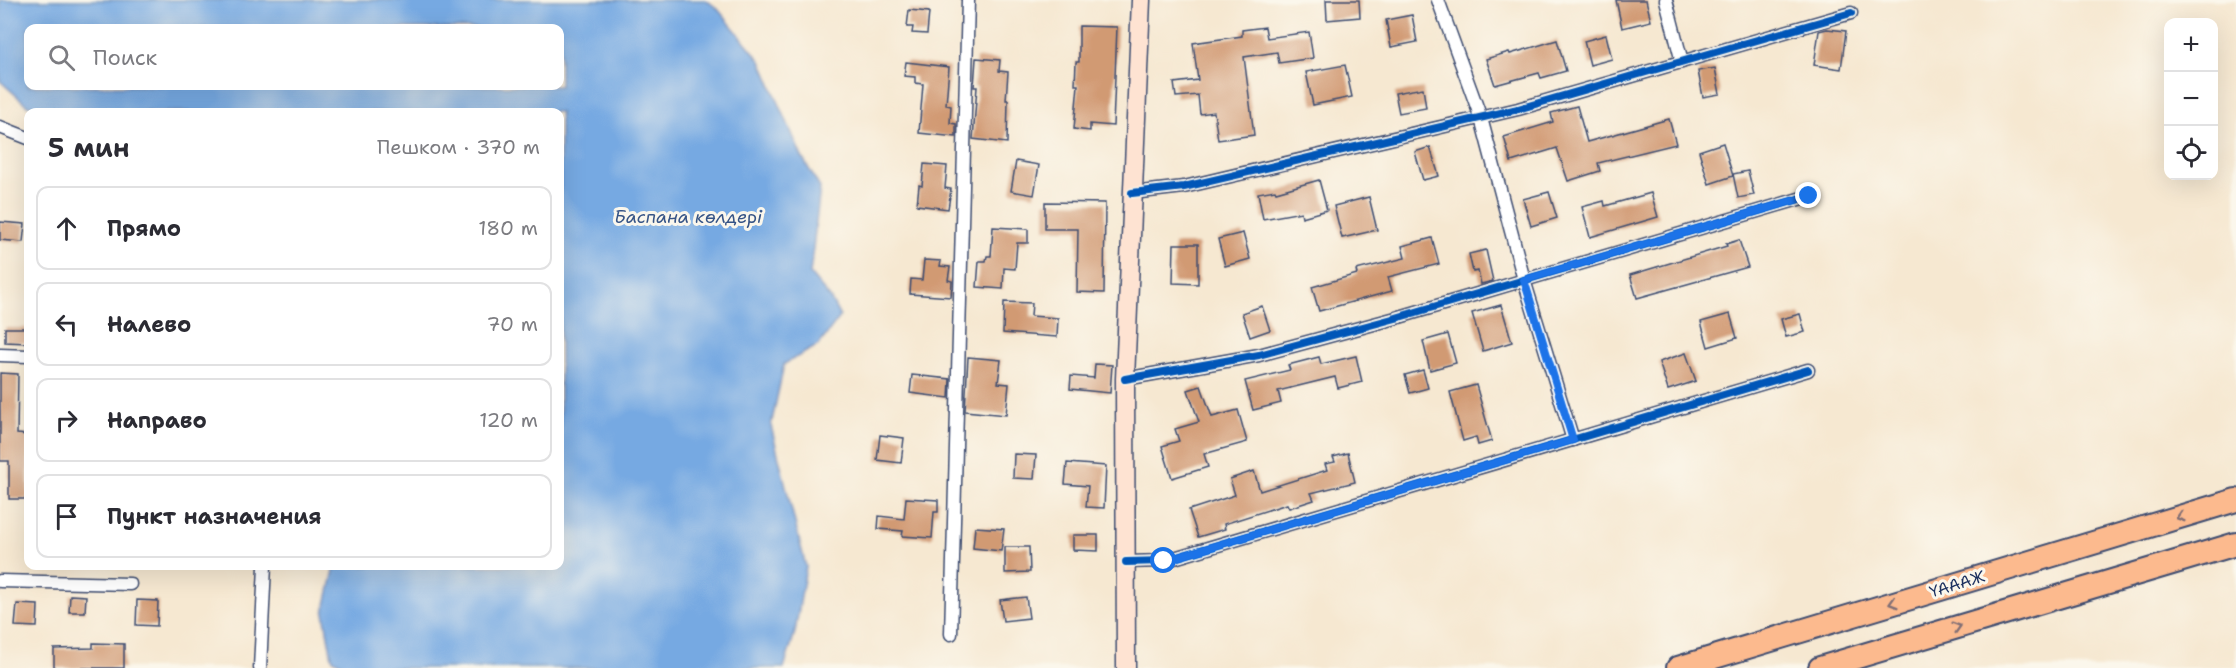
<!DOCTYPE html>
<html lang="ru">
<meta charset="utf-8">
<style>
:root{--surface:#fff;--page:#f2f2f3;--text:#2b2b33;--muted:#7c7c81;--line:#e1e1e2}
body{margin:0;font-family:"Shantell Sans",sans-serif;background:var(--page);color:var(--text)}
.controls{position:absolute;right:18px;top:18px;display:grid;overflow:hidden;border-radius:12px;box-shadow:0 6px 24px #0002}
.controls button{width:54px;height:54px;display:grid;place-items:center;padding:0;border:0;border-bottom:2px solid var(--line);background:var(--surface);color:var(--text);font:30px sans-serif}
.stop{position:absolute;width:18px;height:18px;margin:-14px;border:4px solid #1a73e8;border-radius:50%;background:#fff}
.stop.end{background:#1a73e8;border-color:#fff;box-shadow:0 2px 6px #0008}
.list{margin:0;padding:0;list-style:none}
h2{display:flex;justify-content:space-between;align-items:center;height:78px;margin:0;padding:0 24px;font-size:26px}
h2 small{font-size:20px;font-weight:400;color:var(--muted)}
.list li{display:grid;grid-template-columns:39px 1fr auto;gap:18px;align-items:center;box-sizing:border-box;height:84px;margin:0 12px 12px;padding:0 12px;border:2px solid var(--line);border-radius:12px}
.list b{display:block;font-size:22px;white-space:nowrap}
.list em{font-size:20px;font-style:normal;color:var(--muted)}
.icon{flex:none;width:33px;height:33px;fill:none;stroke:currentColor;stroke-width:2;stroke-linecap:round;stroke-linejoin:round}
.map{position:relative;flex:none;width:2236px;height:668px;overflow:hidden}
.search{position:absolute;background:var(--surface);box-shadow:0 6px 24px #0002;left:24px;top:24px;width:540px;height:66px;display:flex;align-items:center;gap:15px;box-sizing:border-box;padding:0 21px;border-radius:12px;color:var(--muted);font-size:22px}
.panel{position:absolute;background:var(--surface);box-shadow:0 6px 24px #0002;left:24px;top:108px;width:540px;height:462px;border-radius:12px}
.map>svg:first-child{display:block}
.water{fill:#76a9e2;stroke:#486ca0;stroke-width:1.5;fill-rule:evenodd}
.building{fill:#d19a73}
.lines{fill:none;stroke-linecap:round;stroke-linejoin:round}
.minor-casing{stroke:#3c4b6f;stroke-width:15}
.secondary-casing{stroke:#3c4b6f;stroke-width:21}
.motorway-casing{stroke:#3c4b6f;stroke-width:26}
.minor{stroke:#fff;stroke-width:12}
.secondary{stroke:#fee3d2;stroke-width:18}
.motorway{stroke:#fcba8e;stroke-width:22}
.cycleway-casing{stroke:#fbf7ec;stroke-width:11}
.cycleway{stroke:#0057b8;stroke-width:8}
.oneway{stroke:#806e74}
.route{stroke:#1a73e8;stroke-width:8}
.labels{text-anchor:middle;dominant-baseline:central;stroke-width:6;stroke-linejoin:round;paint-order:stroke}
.street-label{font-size:16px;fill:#1b2f5e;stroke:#fbf7ec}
.water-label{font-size:18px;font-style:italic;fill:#365486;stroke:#fbf7ec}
</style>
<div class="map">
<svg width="2236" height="668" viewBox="0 0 2236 668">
<rect width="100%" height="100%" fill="#fbf7ec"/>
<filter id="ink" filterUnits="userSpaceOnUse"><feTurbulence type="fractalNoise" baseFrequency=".0167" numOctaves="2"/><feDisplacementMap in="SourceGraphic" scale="12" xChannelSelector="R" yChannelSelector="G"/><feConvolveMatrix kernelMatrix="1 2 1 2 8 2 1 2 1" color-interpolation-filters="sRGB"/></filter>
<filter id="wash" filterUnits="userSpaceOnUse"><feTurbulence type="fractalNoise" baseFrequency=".008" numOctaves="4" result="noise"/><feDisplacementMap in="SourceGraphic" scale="24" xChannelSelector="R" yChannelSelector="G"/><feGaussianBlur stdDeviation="1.35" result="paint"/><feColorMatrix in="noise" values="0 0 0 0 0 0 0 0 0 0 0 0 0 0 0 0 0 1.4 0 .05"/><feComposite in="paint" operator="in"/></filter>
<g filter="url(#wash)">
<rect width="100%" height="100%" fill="#f6e8d1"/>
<path class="water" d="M0,0h706l11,8 44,53 41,96 18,31 -10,86 20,24 10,19 -21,28 -35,19 -13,62 35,141 -11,65 -11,36h-435l-17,-10 -8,-45 11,-47h225v-454h-501l-32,-7 -27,-24zM28,28h532v58h-532z"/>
<g id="blocks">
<g class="building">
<polygon points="1326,0 1359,0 1360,17 1327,20"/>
<polygon points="1616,0 1646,0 1651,21 1622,28"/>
<polygon points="909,10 929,12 927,34 912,33 913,27 907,27"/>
<polygon points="1412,15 1417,42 1391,47 1386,20"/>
<polygon points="1079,26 1117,27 1113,126 1090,124 1090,131 1074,129 1078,85 1075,85 1076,62 1079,62"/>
<polygon points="1265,27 1267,38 1309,32 1313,58 1279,63 1277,52 1244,57 1254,135 1218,140 1214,112 1200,114 1198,95 1176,97 1174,83 1198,80 1193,43 1242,36 1242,30"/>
<polygon points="1827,29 1846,31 1841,69 1814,65 1819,31"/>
<polygon points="1606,35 1612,59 1590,65 1584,41"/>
<polygon points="1557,40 1566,71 1541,78 1539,73 1495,85 1486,59 1509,52 1510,54"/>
<polygon points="976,58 1000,60 999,71 1008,72 1006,100 1008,100 1007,143 973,139 977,87 974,87"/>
<polygon points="906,62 949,67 946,105 951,106 950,123 956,124 956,137 919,133 923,84 915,83 915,77 904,76"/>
<polygon points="1345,65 1352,97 1313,105 1306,72"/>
<polygon points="1715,68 1720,94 1703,97 1698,71"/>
<polygon points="1423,88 1426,108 1399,113 1395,93"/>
<polygon points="1577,106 1587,142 1669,119 1676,144 1598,163 1600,171 1568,181 1557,148 1511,162 1504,137 1553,122 1551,113"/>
<polygon points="1723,143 1733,176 1709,184 1699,151"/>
<polygon points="1430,147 1439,176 1423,180 1415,152"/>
<polygon points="1016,161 1039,165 1034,195 1011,191"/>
<polygon points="924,164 947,166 945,188 951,189 948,209 917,205 919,185 922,186"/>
<polygon points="1748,171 1754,195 1738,198 1733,174"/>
<polygon points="1319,180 1327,210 1302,217 1301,212 1263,219 1258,193 1275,190 1276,192"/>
<polygon points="1549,192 1557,218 1531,226 1523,199"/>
<polygon points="1651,193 1658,217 1590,237 1582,207 1604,201 1605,206"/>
<polygon points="1369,197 1377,230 1342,238 1334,206"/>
<polygon points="1045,202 1105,203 1104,293 1077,292 1078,229 1045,229"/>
<polygon points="0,222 25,224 23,242 0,240"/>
<polygon points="993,227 1028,229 1028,243 1017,243 1015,269 1004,268 1003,289 977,287 979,261 986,261 987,256 991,256"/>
<polygon points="1243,233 1250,259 1225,266 1218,239"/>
<polygon points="1432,238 1439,264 1388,277 1392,291 1319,311 1312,287 1357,274 1356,270 1405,258 1402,246"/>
<polygon points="1739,240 1748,267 1637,298 1630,275 1727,246 1726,244"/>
<polygon points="1174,244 1198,244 1198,284 1173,283"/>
<polygon points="1486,250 1493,281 1481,284 1478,271 1473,272 1469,254"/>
<polygon points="924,260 941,261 940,266 950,267 948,280 952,281 951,297 910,294 911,279 922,280"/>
<polygon points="1004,302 1032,303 1031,316 1058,318 1057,337 1003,333"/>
<polygon points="1501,305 1512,342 1483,351 1472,313"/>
<polygon points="1262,306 1270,330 1250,337 1242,313"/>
<polygon points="1730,314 1737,338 1708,347 1701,322"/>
<polygon points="1800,314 1805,332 1786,337 1781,319"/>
<polygon points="5,328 28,328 28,343 5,342"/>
<polygon points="1448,334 1456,363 1430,370 1423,341"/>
<polygon points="1686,353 1696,381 1668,390 1659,362"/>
<polygon points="1356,356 1362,382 1338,388 1335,377 1278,391 1281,403 1253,410 1245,381 1290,370 1288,365 1319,357 1321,364"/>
<polygon points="968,357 1001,360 998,383 1009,384 1006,415 965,411"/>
<polygon points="1095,364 1112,365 1110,393 1070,389 1071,376 1094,378"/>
<polygon points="1423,370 1428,388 1410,393 1405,375"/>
<polygon points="0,373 18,374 17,434 28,435 28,499 9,499 9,461 0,461"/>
<polygon points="912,375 950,379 949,398 910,393"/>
<polygon points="1476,385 1492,441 1478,445 1476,437 1463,441 1450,392"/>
<polygon points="1201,386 1212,417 1238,410 1247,442 1204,454 1208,467 1172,478 1162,446 1179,441 1175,429 1199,422 1188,390"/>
<polygon points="880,435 904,438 901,463 877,460"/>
<polygon points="1348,453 1355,482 1311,493 1314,500 1289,508 1287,504 1224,524 1225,529 1198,537 1189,510 1235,495 1230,479 1254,471 1260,491 1327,470 1325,464 1335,462 1333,457"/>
<polygon points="1014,454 1036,455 1034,479 1013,478"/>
<polygon points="1067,463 1106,466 1104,508 1086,507 1088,486 1065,484"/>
<polygon points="906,498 938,500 938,512 934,512 932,538 902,536 903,531 878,529 879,516 904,519"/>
<polygon points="975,527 1004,529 1001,551 973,548"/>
<polygon points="1073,535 1098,535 1098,551 1073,550"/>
<polygon points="1005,547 1029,547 1030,572 1005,573"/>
<polygon points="70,595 86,596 85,612 69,612"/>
<polygon points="1026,597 1029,618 1003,621 1000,600"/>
<polygon points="137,600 158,601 157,626 136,625"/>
<polygon points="17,604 38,605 37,627 15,626"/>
<polygon points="93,643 124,644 124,668 54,668 54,649 93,648"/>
</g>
</g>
</g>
<g filter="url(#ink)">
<use href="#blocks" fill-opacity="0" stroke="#3c4b6f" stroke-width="1.5"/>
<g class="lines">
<defs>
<g id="minor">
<polyline points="1438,0 1481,118 1524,280 1573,440"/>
<polyline points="1666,0 1682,62"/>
<polyline points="0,127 28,138"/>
<polyline points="1132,193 1184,187 1518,109 1851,13"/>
<polyline points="0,355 28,356"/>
<polyline points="1125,379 1259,355 1396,318 1809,196"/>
<polyline points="1126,562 1164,561 1808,370"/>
<polyline points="0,581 130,584"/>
<polyline points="951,634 968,0"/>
<polyline points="260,668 265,566"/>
</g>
<polyline id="secondary" points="1126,668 1125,379 1141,0"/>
<g id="motorway">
<polyline points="1678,668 2236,500"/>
<polyline points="1820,668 2236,544"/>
</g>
</defs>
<use href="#minor" class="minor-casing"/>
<use href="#secondary" class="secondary-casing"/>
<use href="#motorway" class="motorway-casing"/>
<use href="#minor" class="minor"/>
<use href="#secondary" class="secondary"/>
<use href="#motorway" class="motorway"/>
<defs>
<g id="cycleway">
<polyline points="1132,193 1184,187 1518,109 1851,13"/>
<polyline points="1125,379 1259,355 1396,318 1809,196"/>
<polyline points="1126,562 1164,561 1808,370"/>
</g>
</defs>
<use href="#cycleway" class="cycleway-casing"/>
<use href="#cycleway" class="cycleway"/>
</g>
<defs><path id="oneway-chevron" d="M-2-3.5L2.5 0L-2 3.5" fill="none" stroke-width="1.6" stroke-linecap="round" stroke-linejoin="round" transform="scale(1.5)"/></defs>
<g class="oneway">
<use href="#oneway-chevron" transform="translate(2180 517) rotate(163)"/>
<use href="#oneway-chevron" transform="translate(1893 603) rotate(163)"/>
<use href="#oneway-chevron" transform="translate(1957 627) rotate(-17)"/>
</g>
</g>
<g class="lines" filter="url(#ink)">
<polyline class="route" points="1164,561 1573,440 1524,280 1809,196"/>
</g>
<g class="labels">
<g class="street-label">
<text transform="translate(1957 584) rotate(-17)">ҮАААЖ</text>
</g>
<g class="water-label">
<text x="688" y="217">Баспана көлдері</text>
</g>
</g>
</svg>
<div class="controls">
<button>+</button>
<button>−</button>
<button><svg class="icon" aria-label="locate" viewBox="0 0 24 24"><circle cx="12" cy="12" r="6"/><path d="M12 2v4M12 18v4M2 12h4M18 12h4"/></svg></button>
</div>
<div class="stop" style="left:1164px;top:561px"></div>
<div class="stop end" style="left:1809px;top:196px"></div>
<div class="search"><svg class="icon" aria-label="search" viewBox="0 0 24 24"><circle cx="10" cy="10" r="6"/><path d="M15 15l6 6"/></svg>Поиск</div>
<section class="panel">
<h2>5 мин<small>Пешком · 370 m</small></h2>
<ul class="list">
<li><svg class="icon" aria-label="ahead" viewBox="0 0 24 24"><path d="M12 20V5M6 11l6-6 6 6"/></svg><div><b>Прямо</b></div><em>180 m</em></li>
<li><svg class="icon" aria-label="left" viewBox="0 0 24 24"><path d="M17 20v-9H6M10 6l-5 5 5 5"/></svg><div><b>Налево</b></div><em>70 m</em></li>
<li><svg class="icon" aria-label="right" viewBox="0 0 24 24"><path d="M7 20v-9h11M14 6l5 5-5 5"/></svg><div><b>Направо</b></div><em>120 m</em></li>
<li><svg class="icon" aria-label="arrive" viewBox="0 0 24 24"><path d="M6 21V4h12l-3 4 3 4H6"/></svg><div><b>Пункт назначения</b></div></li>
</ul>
</section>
</div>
